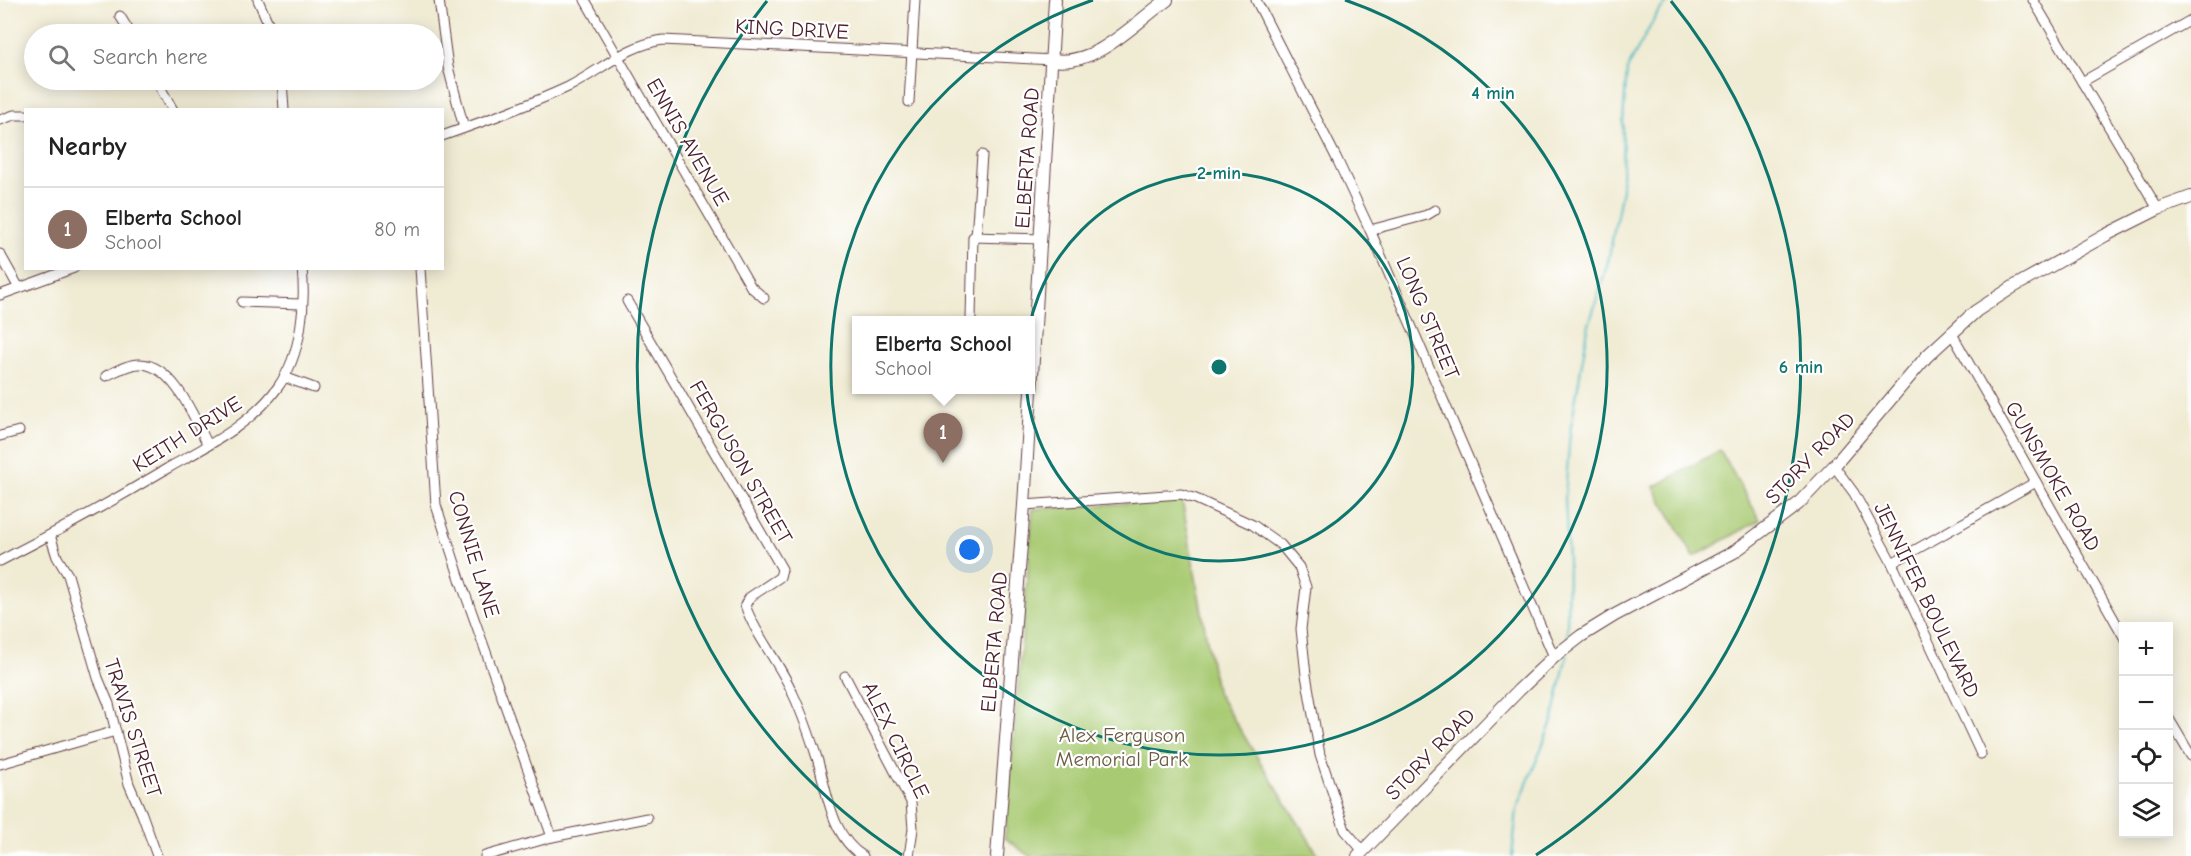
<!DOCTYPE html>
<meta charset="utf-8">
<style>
:root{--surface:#fff;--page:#f2f2f2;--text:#222;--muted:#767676;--line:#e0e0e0;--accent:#b5179e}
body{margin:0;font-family:"Comic Neue",sans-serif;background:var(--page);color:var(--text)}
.controls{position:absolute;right:18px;bottom:18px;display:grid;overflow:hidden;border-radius:0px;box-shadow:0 3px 15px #0003}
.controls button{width:54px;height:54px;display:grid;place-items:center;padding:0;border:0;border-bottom:2px solid var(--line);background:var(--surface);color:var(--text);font:30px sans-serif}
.you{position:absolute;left:970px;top:550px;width:21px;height:21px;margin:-15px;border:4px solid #fff;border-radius:50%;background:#1a73e8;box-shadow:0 0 0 9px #1a73e833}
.badge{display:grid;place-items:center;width:39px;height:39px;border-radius:50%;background:var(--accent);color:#fff;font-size:20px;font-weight:700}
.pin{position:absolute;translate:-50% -50px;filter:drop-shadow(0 2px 3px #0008)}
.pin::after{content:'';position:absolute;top:32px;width:21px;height:18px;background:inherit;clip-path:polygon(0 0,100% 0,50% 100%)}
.popup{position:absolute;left:852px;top:316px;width:183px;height:78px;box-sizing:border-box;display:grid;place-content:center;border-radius:0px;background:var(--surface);filter:drop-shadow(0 2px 4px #0005);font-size:20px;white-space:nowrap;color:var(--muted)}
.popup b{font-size:22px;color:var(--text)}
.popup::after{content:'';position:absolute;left:50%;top:100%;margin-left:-12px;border:12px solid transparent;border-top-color:var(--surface)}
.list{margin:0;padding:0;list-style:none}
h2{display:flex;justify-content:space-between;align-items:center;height:78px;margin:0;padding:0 24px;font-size:26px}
h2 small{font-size:20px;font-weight:400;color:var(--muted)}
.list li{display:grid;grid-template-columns:39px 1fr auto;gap:18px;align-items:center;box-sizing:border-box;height:84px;padding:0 24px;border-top:2px solid var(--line)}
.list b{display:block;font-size:22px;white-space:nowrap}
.list p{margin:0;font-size:20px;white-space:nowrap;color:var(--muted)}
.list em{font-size:20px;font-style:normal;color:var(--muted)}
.icon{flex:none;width:33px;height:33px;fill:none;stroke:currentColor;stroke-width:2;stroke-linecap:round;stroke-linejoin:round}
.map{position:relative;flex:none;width:2191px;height:856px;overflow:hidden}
.search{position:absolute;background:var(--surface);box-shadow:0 3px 15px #0003;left:24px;top:24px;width:420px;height:66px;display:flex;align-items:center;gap:15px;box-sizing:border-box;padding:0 21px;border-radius:33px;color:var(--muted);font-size:22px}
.panel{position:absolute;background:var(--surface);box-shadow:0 3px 15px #0003;left:24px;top:108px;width:420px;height:162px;border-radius:0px}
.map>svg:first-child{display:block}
.green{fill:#a8ca72;stroke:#79744e;stroke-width:1.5}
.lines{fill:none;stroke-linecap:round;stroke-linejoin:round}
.stream{stroke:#49b8c2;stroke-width:2}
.minor-casing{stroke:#633e44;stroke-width:11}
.tertiary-casing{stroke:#633e44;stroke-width:14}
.minor{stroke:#fff;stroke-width:9}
.tertiary{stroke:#fff;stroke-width:12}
.ring{fill:none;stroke:#0f766e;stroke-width:3}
.labels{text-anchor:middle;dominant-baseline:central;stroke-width:4.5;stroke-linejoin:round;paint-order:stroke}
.street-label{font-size:21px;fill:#4a1f2b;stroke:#fff}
.park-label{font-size:21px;fill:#6b5b44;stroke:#fff}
.centre{fill:#0f766e;stroke:#fff;stroke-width:3}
.ring-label{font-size:18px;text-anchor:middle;font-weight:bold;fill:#0f766e;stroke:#fff;stroke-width:4.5;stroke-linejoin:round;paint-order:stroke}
</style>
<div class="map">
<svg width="2191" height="856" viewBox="0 0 2191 856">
<rect width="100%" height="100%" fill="#fff"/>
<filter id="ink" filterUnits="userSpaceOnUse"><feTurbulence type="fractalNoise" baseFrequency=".0167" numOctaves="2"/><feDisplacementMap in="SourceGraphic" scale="12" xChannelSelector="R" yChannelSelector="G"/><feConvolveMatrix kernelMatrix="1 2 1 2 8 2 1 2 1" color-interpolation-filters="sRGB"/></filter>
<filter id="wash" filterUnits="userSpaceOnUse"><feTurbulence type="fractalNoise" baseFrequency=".008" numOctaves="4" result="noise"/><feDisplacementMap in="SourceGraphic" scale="24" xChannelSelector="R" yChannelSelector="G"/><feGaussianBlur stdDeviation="1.35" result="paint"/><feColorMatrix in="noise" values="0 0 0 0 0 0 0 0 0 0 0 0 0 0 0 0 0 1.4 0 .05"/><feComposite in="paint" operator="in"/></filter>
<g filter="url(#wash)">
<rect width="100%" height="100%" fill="#f0ebd3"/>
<g class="green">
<polygon points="1720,450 1760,520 1694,557 1654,487"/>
<polygon points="1182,500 1216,691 1319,856 1029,856 1005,838 1033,509"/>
</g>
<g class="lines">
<g class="stream">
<polyline points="1567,637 1568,562 1565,497 1570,432 1588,328 1608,262 1622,189 1623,121 1627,69 1658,12 1670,0"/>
<polyline points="1512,856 1517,809 1553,719 1567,654"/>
</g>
</g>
</g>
<g filter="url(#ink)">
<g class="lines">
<defs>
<g id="minor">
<polyline points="258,0 273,34"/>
<polyline points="439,0 448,67 464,128"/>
<polyline points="585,0 751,287 764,298"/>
<polyline points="1256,0 1336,157 1370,230 1554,657"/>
<polyline points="2033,0 2158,209"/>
<polyline points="120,16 131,34"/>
<polyline points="156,80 173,110"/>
<polyline points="282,80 284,110"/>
<polyline points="2082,82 2191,20"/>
<polyline points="909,102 915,0"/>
<polyline points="0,120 14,115 26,115"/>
<path d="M442,136c43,-15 85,-30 126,-49 34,-17 56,-41 95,-47l390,20"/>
<polyline points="1370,230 1427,215 1435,210"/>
<polyline points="976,237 982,155"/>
<polyline points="0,254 19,288"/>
<polyline points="420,268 436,505 461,582 552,837"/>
<polyline points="0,295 74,268"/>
<path d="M627,301l155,268 -2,8 -30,20 -5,8c11,32 35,58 48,89 10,21 17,42 24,64 10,32 14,79 46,98"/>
<polyline points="242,302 302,304"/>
<polyline points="971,318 973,237 1041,239"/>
<polyline points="1951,332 2124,637"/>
<path d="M106,376c10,-5 24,-13 35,-12 34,2 54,56 67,81"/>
<polyline points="284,377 314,388"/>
<polyline points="0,436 19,431"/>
<polyline points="1834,466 1854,493 1892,563 1981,754"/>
<polyline points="1024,505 1181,494 1196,499 1253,525 1281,545 1299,567 1306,587 1301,629 1306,675 1320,755 1345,830 1363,851"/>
<polyline points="50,535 57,557 68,575 98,678 109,704 129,784 142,814 157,856"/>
<path d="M0,561c57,-29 113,-60 168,-93 39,-22 83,-43 110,-81 23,-32 28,-80 24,-119"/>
<polyline points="1892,563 2036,482"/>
<polyline points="845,676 911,802 913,829 909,856"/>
<polyline points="2168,717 2191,756"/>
<polyline points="0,764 116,731"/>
<polyline points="485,856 552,837 647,818"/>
</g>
<g id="tertiary">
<path d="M1053,60c43,7 81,-37 114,-60"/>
<polyline points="997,856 1024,505 1055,0"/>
<polyline points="1358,856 1519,690 1554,657 1581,636 1615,615 1734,552 1798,504 1834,466 1927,356 1976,311 2013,287 2106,235 2158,209 2191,197"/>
</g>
</defs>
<use href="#minor" class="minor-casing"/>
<use href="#tertiary" class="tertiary-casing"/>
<use href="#minor" class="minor"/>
<use href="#tertiary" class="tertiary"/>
</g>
</g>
<g class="ring">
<circle cx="1219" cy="367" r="194"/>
<path d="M1345 0A388 388 0 1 1 1093 0"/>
<path d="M902 855A582 582 0 0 1 767 1M1671 1A582 582 0 0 1 1536 855"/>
</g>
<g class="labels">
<g class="street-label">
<text transform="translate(792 29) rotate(3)">KING DRIVE</text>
<text transform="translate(688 142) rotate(60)">ENNIS AVENUE</text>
<text transform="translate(1027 158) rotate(-86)">ELBERTA ROAD</text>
<text transform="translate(1428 318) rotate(67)">LONG STREET</text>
<text transform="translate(187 434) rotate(-32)">KEITH DRIVE</text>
<text transform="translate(1810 458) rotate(-46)">STORY ROAD</text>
<text transform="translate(741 462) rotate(60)">FERGUSON STREET</text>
<text transform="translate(2053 476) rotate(60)">GUNSMOKE ROAD</text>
<text transform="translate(474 554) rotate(73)">CONNIE LANE</text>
<text transform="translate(1927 600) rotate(64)">JENNIFER BOULEVARD</text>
<text transform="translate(994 642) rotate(-85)">ELBERTA ROAD</text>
<text transform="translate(133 728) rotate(72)">TRAVIS STREET</text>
<text transform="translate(896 740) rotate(64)">ALEX CIRCLE</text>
<text transform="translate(1430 754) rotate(-46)">STORY ROAD</text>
</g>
<g class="park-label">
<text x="1122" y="735">Alex Ferguson<tspan x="1122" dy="24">Memorial Park</tspan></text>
</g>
</g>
<circle cx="1219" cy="367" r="9" class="centre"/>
<g class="ring-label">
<text x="1493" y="99">4 min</text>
<text x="1219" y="179">2 min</text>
<text x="1801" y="373">6 min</text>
</g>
</svg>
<div class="controls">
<button>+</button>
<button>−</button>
<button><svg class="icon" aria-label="locate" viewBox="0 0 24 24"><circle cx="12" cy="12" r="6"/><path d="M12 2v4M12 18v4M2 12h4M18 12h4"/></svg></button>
<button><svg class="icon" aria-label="layers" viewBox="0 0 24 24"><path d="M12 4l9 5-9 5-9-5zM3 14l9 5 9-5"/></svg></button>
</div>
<div class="you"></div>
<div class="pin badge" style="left:943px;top:463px;background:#8d6e63">1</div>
<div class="popup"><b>Elberta School</b>School</div>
<div class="search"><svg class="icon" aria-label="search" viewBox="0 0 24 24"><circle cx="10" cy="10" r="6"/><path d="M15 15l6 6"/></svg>Search here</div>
<section class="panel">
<h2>Nearby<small></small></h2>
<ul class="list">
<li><span class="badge" style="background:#8d6e63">1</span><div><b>Elberta School</b><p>School</p></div><em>80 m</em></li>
</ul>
</section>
</div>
